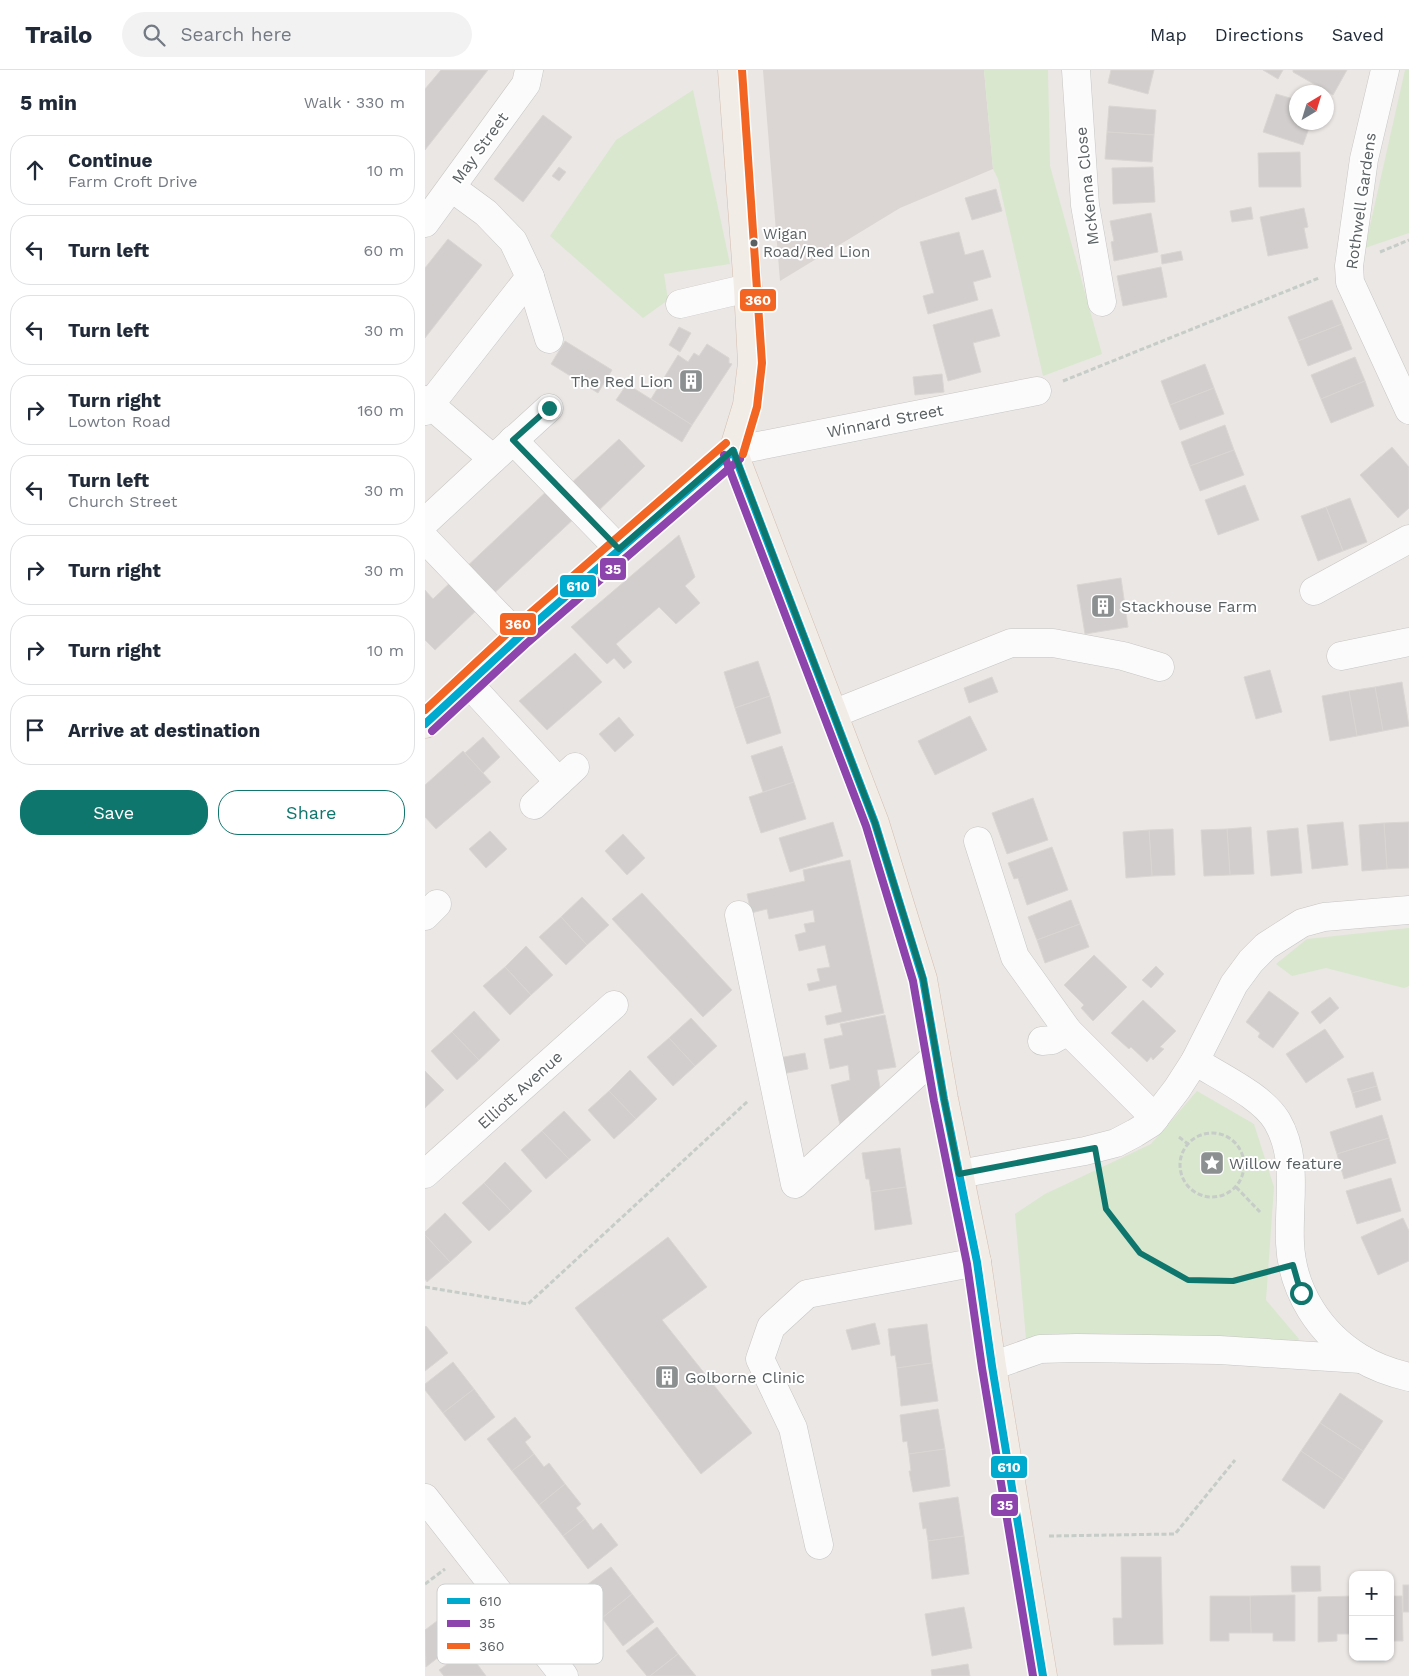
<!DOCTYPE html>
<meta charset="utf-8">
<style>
:root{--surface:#fff;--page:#f2f2f3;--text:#1f2937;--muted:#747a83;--line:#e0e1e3;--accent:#0f766e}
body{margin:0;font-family:"Work Sans",sans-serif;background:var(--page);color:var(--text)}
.controls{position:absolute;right:15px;bottom:15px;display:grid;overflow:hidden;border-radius:10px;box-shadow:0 1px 4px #0004}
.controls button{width:45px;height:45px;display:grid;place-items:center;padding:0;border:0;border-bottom:1px solid var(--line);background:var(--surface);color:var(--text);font:25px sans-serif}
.compass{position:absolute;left:864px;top:15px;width:45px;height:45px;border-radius:50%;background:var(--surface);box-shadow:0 1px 4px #0004;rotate:38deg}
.stop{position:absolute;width:15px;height:15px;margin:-11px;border:4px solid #0f766e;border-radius:50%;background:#fff}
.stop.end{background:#0f766e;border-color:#fff;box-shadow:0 1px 5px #0008}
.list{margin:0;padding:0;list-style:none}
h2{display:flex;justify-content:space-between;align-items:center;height:65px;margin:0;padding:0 20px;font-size:21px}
h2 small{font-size:16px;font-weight:400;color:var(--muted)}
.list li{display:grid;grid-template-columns:32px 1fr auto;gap:15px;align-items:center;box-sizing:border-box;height:70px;margin:0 10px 10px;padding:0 10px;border:1px solid var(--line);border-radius:20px}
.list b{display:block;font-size:19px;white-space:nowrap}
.list p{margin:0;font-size:16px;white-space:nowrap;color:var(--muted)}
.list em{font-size:16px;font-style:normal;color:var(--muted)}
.actions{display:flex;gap:10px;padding:15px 20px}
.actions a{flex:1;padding:11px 0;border:1px solid var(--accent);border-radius:20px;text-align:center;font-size:18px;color:var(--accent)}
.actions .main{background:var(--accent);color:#fff}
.icon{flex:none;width:28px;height:28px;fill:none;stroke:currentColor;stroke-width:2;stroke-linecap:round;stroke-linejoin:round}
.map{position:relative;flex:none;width:984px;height:1606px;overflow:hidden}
header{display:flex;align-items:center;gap:30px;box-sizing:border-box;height:70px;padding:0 25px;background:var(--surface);border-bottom:1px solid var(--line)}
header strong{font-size:24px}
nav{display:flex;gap:28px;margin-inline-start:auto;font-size:18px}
.search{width:350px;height:45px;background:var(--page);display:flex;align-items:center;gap:12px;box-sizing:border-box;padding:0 18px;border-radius:28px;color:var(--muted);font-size:19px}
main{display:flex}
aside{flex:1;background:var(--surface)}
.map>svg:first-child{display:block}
.industrial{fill:#dbd6d4}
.green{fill:#d9e7ce}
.building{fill:#d1cecd;stroke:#dad6d4}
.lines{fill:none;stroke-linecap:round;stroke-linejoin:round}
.minor-casing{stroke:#c6c6c4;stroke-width:29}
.major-casing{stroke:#d4beb0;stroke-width:29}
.path{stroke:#c6ccc7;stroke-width:3;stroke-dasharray:5 2.5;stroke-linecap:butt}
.minor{stroke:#fcfbfb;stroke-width:28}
.major{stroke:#f2ece7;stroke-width:28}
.bus-1-casing{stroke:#fff;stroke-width:11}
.bus-2-casing{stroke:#fff;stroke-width:11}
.bus-3-casing{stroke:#fff;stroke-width:11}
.bus-1{stroke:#00a9ce;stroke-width:8}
.bus-2{stroke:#8e44ad;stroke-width:8}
.bus-3{stroke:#f26522;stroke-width:8}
.route{stroke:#0f766e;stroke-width:6}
.bus-dot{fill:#5a6163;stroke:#fff;stroke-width:2}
.labels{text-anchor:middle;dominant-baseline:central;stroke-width:4;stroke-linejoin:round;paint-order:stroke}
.bus-label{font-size:15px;fill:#5a6163;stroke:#fff;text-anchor:start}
.street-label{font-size:16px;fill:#5a6163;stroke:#fff}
.poi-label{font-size:16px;fill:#5a6163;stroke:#fff;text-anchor:start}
.key{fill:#fff;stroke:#ced0d0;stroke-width:1}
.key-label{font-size:14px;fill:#5a6163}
.line-badge{stroke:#fff;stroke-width:2}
.badge-label{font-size:14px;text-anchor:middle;font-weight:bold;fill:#fff}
</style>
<header>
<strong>Trailo</strong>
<div class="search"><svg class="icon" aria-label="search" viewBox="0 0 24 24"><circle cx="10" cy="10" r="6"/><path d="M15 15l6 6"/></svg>Search here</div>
<nav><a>Map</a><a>Directions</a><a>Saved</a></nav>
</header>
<main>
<aside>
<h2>5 min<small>Walk · 330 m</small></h2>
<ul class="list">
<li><svg class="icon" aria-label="ahead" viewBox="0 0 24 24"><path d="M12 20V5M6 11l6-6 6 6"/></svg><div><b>Continue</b><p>Farm Croft Drive</p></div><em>10 m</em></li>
<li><svg class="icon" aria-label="left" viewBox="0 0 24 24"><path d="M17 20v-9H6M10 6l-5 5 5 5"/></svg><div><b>Turn left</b></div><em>60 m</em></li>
<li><svg class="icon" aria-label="left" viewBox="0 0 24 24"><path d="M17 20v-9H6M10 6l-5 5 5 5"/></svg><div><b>Turn left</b></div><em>30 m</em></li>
<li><svg class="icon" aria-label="right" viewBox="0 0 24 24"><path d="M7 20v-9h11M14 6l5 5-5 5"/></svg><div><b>Turn right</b><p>Lowton Road</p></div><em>160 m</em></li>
<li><svg class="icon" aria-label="left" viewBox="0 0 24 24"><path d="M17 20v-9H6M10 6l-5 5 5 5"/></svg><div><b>Turn left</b><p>Church Street</p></div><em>30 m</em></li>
<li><svg class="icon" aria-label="right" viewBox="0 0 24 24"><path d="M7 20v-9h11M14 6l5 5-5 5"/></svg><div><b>Turn right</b></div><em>30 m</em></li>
<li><svg class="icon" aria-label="right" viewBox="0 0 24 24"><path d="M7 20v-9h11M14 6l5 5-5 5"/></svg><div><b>Turn right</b></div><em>10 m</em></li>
<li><svg class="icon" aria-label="arrive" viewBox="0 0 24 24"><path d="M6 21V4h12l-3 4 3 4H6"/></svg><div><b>Arrive at destination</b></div></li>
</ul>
<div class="actions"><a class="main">Save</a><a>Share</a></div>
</aside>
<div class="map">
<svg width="984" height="1606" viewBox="0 0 984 1606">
<rect width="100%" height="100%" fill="#ebe7e4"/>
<polygon class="industrial" points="338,0 559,0 568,99 475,138 355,211"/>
<g class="green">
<polygon points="559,0 623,0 625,96 677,284 618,306 573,109 568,99"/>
<polygon points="980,0 984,0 984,163 940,178"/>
<polygon points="268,20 305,194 239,204 243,230 218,248 125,166 191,70"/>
<polygon points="984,858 984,916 979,918 901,898 867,906 851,894 882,869"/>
<polygon points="772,1021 829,1054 849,1117 841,1230 874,1269 865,1278 601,1269 590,1144 620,1124 726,1074"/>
</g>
<g class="building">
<polygon points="16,0 63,0 0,80 0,19"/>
<polygon points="686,0 729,0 723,24 683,13"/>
<polygon points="838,0 858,0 853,9"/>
<polygon points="868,0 922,0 908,25 868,2"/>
<polygon points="851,24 872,30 872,52 889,52 888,56 885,55 878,75 838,62"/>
<polygon points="684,36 731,40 729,65 682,62"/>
<polygon points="118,45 147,67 98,132 69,109"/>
<polygon points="682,62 729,65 727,92 680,89"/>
<polygon points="875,82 876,117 834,117 833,83"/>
<polygon points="134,97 141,102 134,111 127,106"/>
<polygon points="728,97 730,132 688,134 687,98"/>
<polygon points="571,119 577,141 547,150 540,128"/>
<polygon points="826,137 828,149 807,152 805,141"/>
<polygon points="879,138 883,157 879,158 883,178 843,186 835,147"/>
<polygon points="726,143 733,182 689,191 686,172 689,171 685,151"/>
<polygon points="534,162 540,185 558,180 566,207 548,212 553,230 503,244 498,226 509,223 495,172"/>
<polygon points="23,169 57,195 0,268 0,198"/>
<polygon points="756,181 758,190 737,194 736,185"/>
<polygon points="736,197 742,227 698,236 692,206"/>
<polygon points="907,230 917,254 873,271 863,247"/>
<polygon points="567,239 575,266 548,273 556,302 523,311 508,255"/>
<polygon points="917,254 927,279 883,296 873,271"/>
<polygon points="254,257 266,263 255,282 244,275"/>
<polygon points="140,271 187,300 173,323 126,294"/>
<polygon points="282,274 304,288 304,293 307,294 267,355 226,329 253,285 263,292 269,283 274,286"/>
<polygon points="930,287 940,311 896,329 886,305"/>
<polygon points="780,294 789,318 745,335 736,311"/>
<polygon points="517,304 519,322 490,325 488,307"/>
<polygon points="940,311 949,336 906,353 896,329"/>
<polygon points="202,314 267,355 257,372 191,330"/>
<polygon points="789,318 799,344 755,360 745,335"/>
<polygon points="800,355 809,380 765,396 756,372"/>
<polygon points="194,369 220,396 169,445 142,417"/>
<polygon points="967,377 984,397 984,438 973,448 935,405"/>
<polygon points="809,380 819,405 775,421 765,396"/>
<polygon points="820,415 834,450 793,465 780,430"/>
<polygon points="125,418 153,445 64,528 37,501"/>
<polygon points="925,428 942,472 918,481 901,437"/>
<polygon points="901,437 918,481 893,491 876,446"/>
<polygon points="254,465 270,507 260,516 275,533 251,554 234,537 191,574 207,592 199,599 189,588 182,594 146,557"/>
<polygon points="30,508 56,536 10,580 0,570 0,520 8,529"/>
<polygon points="696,508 703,557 660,564 652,515"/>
<polygon points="150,583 177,612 122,660 94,631"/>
<polygon points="333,591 345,626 310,638 299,602"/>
<polygon points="845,600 857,642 831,649 819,607"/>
<polygon points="567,607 573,622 544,633 539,618"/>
<polygon points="977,612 984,656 958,661 950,617"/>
<polygon points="950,617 958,661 932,666 924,621"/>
<polygon points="924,621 932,666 905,671 897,626"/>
<polygon points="345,626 356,663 322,674 310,638"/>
<polygon points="545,646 562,680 510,705 493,671"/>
<polygon points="194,647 209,665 190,682 174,664"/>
<polygon points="58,667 75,687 58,703 40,683"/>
<polygon points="357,676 369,712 338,722 326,686"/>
<polygon points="38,681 66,712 11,759 0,747 0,715"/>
<polygon points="369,712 381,749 336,763 324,727"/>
<polygon points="608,728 623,770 582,784 567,743"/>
<polygon points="408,752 418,786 365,802 354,768"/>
<polygon points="918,752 923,795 887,799 882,755"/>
<polygon points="984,752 984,798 962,799 959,753"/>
<polygon points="959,753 962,799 937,801 934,755"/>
<polygon points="826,757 829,804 805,805 802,759"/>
<polygon points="873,758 877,803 846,806 842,761"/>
<polygon points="748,759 750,805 727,806 724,760"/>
<polygon points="802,759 805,805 779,806 776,760"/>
<polygon points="724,760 727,806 701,808 698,762"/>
<polygon points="65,761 82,779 61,798 44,779"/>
<polygon points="198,764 220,788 202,805 180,781"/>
<polygon points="627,777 643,820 602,835 593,808 589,809 583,793"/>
<polygon points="425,790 459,943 402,955 400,946 417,942 411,915 384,921 382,914 395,911 392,899 405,897 400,875 374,881 370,865 381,862 379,854 390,852 388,840 344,849 342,839 326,843 322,824 380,811 378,800"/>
<polygon points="217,823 307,920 278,947 187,849"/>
<polygon points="157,827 184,855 162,875 136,847"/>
<polygon points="646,830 655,854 612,870 603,847"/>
<polygon points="136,847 162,875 141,895 114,867"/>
<polygon points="655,854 664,877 620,893 612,870"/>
<polygon points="101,876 128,905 106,925 80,897"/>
<polygon points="669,885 702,917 668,951 656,938 659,935 639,915"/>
<polygon points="731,896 739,904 726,918 717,910"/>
<polygon points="80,897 106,925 85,945 58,916"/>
<polygon points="844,921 874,943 848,978 833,967 835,963 821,952"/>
<polygon points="905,927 914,938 895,954 886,942"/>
<polygon points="718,930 751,961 735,977 739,979 728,990 726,987 722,992 706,977 704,979 686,963"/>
<polygon points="49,941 75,970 54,990 27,962"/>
<polygon points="460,945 471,997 452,1000 455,1017 415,1055 406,1015 425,1010 423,995 405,999 399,969 418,965 415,954"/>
<polygon points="266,948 292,976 270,996 244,968"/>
<polygon points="900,959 919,987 881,1013 861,984"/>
<polygon points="27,962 54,990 32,1010 6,981"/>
<polygon points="244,968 270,996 248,1016 222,987"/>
<polygon points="380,983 383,999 357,1004 354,988"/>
<polygon points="205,1000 232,1029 211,1049 184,1021"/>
<polygon points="0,1001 19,1020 0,1038"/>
<polygon points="948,1002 952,1016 927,1023 922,1009"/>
<polygon points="952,1016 956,1030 931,1038 927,1023"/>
<polygon points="184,1021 211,1049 189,1069 163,1040"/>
<polygon points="139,1041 166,1070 144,1089 117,1061"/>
<polygon points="957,1045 964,1068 912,1084 905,1062"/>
<polygon points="117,1061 144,1089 121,1109 96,1080"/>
<polygon points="964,1068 971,1093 919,1109 912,1084"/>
<polygon points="475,1078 481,1117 446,1122 444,1109 441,1109 437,1083"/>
<polygon points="80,1092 107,1121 86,1141 59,1113"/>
<polygon points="966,1108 976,1141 932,1154 921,1121"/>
<polygon points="59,1113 86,1141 64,1161 37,1133"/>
<polygon points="481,1117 487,1154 450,1160 446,1122"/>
<polygon points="20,1143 47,1172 25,1192 0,1165 0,1162"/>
<polygon points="978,1148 984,1161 984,1191 953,1205 936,1167"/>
<polygon points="0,1165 25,1192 2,1212 0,1209"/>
<polygon points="243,1167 282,1217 237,1250 327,1363 276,1404 150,1238"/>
<polygon points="450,1253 455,1274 427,1280 421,1260"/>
<polygon points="502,1254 507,1293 472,1298 470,1285 466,1286 463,1259"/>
<polygon points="1,1256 23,1283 0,1301 0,1257"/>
<polygon points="28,1292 49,1319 18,1343 0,1320 0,1314"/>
<polygon points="507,1293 513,1331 476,1336 472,1298"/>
<polygon points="49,1319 70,1347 40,1371 18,1343"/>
<polygon points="915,1323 958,1351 938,1381 895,1353"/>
<polygon points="513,1339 520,1379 484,1384 482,1371 478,1372 475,1345"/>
<polygon points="90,1347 106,1367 100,1372 109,1384 87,1401 62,1369"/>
<polygon points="895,1353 938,1381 919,1410 876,1381"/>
<polygon points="520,1379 525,1416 488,1422 484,1401 486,1401 484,1384"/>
<polygon points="876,1381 919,1410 899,1439 857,1410"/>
<polygon points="109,1384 119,1397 124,1393 140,1414 114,1435 87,1401"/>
<polygon points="140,1414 156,1434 151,1438 160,1449 138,1466 114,1435"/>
<polygon points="533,1427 539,1466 503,1471 501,1458 498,1459 494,1433"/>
<polygon points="160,1449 168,1460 176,1453 193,1475 163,1499 138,1466"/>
<polygon points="539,1466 544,1504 507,1509 503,1471"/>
<polygon points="696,1487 736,1487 738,1574 689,1575 688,1548 697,1548"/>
<polygon points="866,1496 895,1496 896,1521 867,1522"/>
<polygon points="186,1497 207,1524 177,1548 155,1520"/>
<rect x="978" y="1515" width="6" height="27"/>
<polygon points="207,1524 229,1552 198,1576 177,1548"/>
<polygon points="870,1525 870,1571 848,1571 848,1563 826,1563 825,1526"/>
<polygon points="785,1526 825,1526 826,1563 804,1563 804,1571 785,1571"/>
<polygon points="928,1526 928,1564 912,1564 912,1571 893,1572 893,1527"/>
<polygon points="965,1526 977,1526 978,1571 965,1571"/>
<polygon points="539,1537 547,1578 507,1586 500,1544"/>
<polygon points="16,1548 34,1571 1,1597 0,1560"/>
<polygon points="232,1557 253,1584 225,1606 222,1606 201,1581"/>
<polygon points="42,1580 61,1606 19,1606 14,1600"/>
<polygon points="253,1584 271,1606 225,1606"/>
<polygon points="543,1594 545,1606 507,1606 506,1600"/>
</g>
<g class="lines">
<defs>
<g id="minor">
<polyline points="651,0 660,135 677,232"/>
<polyline points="960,0 939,89 924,196 925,212 984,340"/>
<polyline points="0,153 101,14 104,0"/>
<polyline points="105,207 124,269"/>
<polyline points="255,234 323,218"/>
<polyline points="0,330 68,389 124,338"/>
<polyline points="0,341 105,207 88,171 61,143 27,118"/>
<polyline points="88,370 194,479"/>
<polyline points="308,381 612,321"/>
<polyline points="0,452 68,389"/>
<polyline points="0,469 94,567"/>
<polyline points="889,521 984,469"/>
<polyline points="916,586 984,572"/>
<polyline points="43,613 134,712"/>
<polyline points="408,644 586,573 628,573 698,586 735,597"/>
<polyline points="109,735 150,697"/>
<polyline points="553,771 590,887 643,961 730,1048"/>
<polyline points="314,845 370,1114 511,986"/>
<polyline points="0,846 12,834"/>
<polyline points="617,971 627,970 643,961"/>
<path d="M770,991c25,16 67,35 82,60 22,38 11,81 13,122 2,48 30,91 70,115 15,9 32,15 49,19"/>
<polyline points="0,1104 189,935"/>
<polyline points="534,1104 660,1081 691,1073 710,1063 726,1053 752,1019 770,991 809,914 826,891 841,876 877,853 899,847 984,840"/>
<polyline points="567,1296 615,1279 652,1278 794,1280 936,1289"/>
<polyline points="0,1428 139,1606"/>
<polyline points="394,1475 368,1358 335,1289 346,1257 382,1224 552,1192"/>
</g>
<g id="major">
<polyline points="307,0 323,218 327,293 322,335 308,381"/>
<polyline points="308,381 450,753 498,909 519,1029 552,1192 567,1296 618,1606"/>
<polyline points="0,654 94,567 308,381"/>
</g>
</defs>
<use href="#minor" class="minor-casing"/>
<use href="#major" class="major-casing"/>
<g class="path">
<polyline points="955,182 984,170"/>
<polyline points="638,311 894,208"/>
<circle cx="787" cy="1095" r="32"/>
<polyline points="754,1067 763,1074"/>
<polyline points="675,1109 681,1139 715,1183 763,1211 808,1211 839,1203"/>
<polyline points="811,1117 835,1142"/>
<polyline points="0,1217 103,1234 323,1031"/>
<polyline points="624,1466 750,1464 810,1390"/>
<polyline points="0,1514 20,1499"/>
</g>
<use href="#minor" class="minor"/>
<use href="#major" class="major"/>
<defs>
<g id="bus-1">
<polyline points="308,381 450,753 498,909 519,1029 552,1192 567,1296 618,1606"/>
<polyline points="0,654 94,567 308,381"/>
</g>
<g id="bus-2">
<polyline points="299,385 441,756 488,911 509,1031 542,1194 557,1298 608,1606"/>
<polyline points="7,661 101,574 315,389"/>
</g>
<g id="bus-3">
<polyline points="317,0 337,293 332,337 318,384"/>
<polyline points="0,640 87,559 301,373"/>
</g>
</defs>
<use href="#bus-1" class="bus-1-casing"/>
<use href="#bus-2" class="bus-2-casing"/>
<use href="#bus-3" class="bus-3-casing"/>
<use href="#bus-1" class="bus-1"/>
<use href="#bus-2" class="bus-2"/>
<use href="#bus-3" class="bus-3"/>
</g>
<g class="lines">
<polyline class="route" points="124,338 88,370 194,479 308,380 450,753 498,908 519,1029 534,1104 670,1078 681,1139 715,1183 763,1210 808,1211 868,1195 876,1223"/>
</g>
<defs>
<symbol id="building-square" viewBox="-11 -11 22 22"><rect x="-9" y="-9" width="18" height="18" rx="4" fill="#8d9090" stroke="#fff"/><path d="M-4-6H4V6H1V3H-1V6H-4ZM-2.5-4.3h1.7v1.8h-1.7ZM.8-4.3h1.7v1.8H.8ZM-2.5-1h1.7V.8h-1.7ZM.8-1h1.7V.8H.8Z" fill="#fff"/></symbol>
<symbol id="sight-square" viewBox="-11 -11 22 22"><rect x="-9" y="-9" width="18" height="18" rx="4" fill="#8d9090" stroke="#fff"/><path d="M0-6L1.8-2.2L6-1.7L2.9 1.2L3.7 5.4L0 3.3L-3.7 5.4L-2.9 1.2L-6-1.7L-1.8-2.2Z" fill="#fff"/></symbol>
</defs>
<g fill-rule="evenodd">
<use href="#building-square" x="252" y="297" width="28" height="28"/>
<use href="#building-square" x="664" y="522" width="28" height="28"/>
<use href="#sight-square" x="773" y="1079" width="28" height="28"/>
<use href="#building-square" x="228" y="1293" width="28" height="28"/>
</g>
<circle class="bus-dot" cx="329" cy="173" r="4.5"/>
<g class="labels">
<g class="bus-label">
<text x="338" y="164">Wigan<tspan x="338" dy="18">Road/Red Lion</tspan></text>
</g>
<g class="street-label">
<text transform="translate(55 78) rotate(-54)">May Street</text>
<text transform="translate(662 116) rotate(-96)">McKenna Close</text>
<text transform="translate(936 131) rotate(-82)">Rothwell Gardens</text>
<text transform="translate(460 351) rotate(-11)">Winnard Street</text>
<text transform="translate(95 1020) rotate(-42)">Elliott Avenue</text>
</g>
<g class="poi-label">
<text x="248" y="311" text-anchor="end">The Red Lion</text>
<text x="696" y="536">Stackhouse Farm</text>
<text x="804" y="1093">Willow feature</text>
<text x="260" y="1307">Golborne Clinic</text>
</g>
</g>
<rect x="12" y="1514" width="166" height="80" rx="8" class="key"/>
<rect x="22" y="1528" width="23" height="6" fill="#00a9ce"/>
<rect x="22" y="1550" width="23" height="7" fill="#8e44ad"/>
<rect x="22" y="1573" width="23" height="6" fill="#f26522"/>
<g class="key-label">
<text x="54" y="1536">610</text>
<text x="54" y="1558">35</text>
<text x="54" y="1581">360</text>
</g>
<g class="line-badge">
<rect x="314" y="218" width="38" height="24" rx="5" fill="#f26522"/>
<rect x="174" y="487" width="28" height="24" rx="5" fill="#8e44ad"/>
<rect x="134" y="504" width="38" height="24" rx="5" fill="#00a9ce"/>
<rect x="74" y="542" width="38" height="24" rx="5" fill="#f26522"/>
<rect x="565" y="1385" width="38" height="24" rx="5" fill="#00a9ce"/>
<rect x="565" y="1423" width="29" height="24" rx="5" fill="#8e44ad"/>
</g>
<g class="badge-label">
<text x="333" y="235">360</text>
<text x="188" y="504">35</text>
<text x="153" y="521">610</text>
<text x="93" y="559">360</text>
<text x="584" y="1402">610</text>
<text x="580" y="1440">35</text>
</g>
</svg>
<div class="controls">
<button>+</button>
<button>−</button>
</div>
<svg class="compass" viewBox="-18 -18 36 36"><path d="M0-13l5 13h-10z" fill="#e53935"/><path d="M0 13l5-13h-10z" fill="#747a83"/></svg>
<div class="stop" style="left:876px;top:1223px"></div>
<div class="stop end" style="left:124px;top:338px"></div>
</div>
</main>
